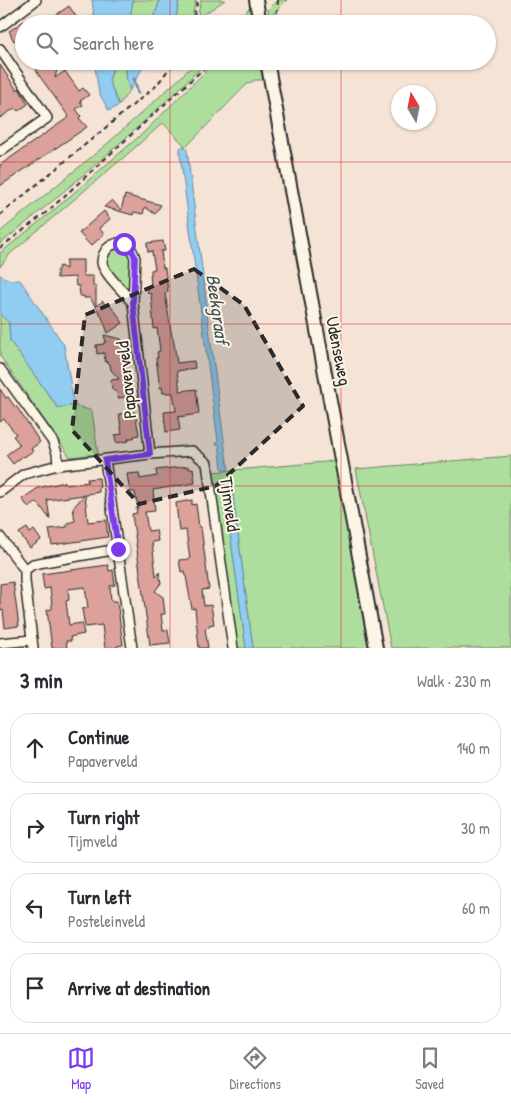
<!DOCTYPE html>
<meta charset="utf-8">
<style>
:root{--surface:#fff;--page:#f7f7f7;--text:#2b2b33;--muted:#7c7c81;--line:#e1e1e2;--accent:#7c3aed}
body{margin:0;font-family:"Patrick Hand",sans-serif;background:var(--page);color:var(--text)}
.compass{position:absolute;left:391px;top:85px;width:45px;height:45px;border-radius:50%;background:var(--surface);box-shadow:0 1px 4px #0004;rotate:350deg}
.stop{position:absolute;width:15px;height:15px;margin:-11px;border:4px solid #7c3aed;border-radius:50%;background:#fff}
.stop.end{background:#7c3aed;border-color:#fff;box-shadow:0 1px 5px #0008}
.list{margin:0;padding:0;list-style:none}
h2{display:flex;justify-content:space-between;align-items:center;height:65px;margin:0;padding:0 20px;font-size:21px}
h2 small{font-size:16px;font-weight:400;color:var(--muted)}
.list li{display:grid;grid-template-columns:32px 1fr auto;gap:15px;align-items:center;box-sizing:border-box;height:70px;margin:0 10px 10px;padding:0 10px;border:1px solid var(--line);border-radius:20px}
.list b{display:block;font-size:19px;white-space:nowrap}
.list p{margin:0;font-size:16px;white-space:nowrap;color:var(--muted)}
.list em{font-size:16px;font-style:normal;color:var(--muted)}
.icon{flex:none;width:28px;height:28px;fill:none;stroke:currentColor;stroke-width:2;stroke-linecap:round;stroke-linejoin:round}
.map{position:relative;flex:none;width:511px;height:648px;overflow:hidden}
.search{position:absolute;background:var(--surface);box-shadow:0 1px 4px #0004;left:15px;right:15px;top:15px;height:55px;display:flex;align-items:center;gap:12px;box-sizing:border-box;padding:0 18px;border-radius:28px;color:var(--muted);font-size:19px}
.sheet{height:385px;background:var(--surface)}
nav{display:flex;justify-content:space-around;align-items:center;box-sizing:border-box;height:70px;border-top:1px solid var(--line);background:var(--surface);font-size:14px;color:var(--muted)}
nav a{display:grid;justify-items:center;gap:2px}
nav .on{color:var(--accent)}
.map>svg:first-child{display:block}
.green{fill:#aede9d;stroke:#6c8464}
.water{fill:#91ccf1;stroke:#688ca2}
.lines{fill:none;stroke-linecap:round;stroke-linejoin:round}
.stream{stroke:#688ca2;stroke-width:3}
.building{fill:#dba19a;stroke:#2b2b2b}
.street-casing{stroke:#2b2b2b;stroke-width:12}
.secondary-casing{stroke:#2b2b2b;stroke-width:16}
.path{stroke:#2b2b2b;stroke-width:2;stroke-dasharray:5 4;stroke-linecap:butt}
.street{stroke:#fcf5e5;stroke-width:9}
.secondary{stroke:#fcf5e5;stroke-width:12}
.route{stroke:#7c3aed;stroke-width:6}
.marked{fill:#2b2b2b;fill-opacity:0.2;stroke:#2b2b2b;stroke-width:4;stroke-dasharray:10 6;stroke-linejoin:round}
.grid{fill:none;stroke:#d62828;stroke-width:1;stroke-opacity:0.55}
.labels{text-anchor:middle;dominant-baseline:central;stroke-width:4;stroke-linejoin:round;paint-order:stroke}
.street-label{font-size:18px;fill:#2b2b2b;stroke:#fcf5e5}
.water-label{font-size:19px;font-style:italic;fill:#44535c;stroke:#fcf5e5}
</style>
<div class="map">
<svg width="511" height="648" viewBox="0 0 511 648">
<rect width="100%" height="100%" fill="#f5e4d6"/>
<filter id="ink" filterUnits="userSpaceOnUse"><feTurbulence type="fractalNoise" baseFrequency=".02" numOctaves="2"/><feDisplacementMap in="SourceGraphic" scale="10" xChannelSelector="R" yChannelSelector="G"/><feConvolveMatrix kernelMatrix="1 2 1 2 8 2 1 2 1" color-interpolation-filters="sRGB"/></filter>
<g filter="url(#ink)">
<g class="green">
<polygon points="133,0 159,0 158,7 150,24 129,24"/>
<polygon points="179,0 196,0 191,21 176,18"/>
<polygon points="201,0 225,0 197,19"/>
<polygon points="277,0 287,0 269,18 268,9"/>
<polygon points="250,7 253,18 246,24 234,24"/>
<path d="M115,61h13c-3,8 -2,21 2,29l-11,15 -10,-24z"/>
<path d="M197,61h11c-66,65 -136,125 -208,183v-12l107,-88 72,-65z"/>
<polygon points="216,61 259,61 263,80 255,80 246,85 186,147 163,123 123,158 10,254 0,267 0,253 54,210 143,133"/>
<path d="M116,248c20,-1 15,28 15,42l-3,1 -21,-27c1,-7 3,-11 9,-16z"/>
<polygon points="0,314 9,323 10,341 58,408 74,405 92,411 98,454 70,457 0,356"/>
<polygon points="511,456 511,648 391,648 356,469"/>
<polygon points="336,461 373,648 253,648 231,482 228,480 224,480 223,482 246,648 238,648 213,472"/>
</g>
<g class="water">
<polygon points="92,0 133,0 129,24 95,24"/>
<polygon points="159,0 179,0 176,18 174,24 150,24 158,7"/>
<polygon points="94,61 115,61 109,81 119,105 109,111 99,93"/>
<path d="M128,61h20l-5,6 -13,23c-4,-9 -5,-19 -2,-29z"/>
<polygon points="184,146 187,150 207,308 209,308 207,313 226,455 229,469 223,470 222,468 219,444 216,444 218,441 180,154 180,148"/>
<polygon points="0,275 10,280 20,280 64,345 74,405 58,408 10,341 9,323 0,314"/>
<polygon points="224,480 229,480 231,482 253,648 246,648 223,482"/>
</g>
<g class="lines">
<polyline class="stream" points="134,79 138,93"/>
</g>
<g class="building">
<polygon points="69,6 77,18 68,24 43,24"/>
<polygon points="24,21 24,52 17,42 15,40 14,41 10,34 11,34 9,31"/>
<polygon points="42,61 59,61 55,78 65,71 79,91 83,88 89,95 80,101 83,105 76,109 81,116 79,118 87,127 0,186 0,165 69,117 38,74 36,70 44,64"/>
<polygon points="0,65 17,90 19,88 28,104 18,111 15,108 0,118"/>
<polygon points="125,195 132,197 161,205 155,214 145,207 143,214 134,212 133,215 104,207 112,200 121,210"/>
<polygon points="104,211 110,219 99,228 104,234 91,246 79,233"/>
<polygon points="163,241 165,251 161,251 163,268 165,268 168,292 165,293 172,337 173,337 177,363 194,361 195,368 177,371 180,391 196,389 199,414 178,417 180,430 166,432 164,412 176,411 173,393 163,393 162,387 160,388 156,358 158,358 157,352 160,351 157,328 154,329 151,294 148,293 147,289 149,286 151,284 150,275 151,275 151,270 155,269 152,252 152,251 148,252 147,243"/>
<polygon points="66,260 83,260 83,276 93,276 93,286 96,286 96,306 103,301 105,305 108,303 112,308 115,311 123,323 108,333 102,317 90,298 84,298 84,296 80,296 79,286 76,286 75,277 57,278 57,271 60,266 66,269"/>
<polygon points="104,335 121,339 124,342 125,347 130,352 130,354 127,359 126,368 124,370 126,384 132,383 134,396 118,398 117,393 112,389 111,380 119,379 111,370 110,364 105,361 104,353 97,354 96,345 104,344 104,342 106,342"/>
<polygon points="0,389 6,398 8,397 15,407 16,406 40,442 31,449 33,451 24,457 23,456 13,464 6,455 20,445 13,436 16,434 4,419 0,422"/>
<polygon points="135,412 139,435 134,436 134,438 128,438 129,441 116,443 115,435 122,434 119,414"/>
<polygon points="189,466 189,469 193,468 195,483 153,490 155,511 145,512 148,531 156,530 158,541 152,542 156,576 159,572 161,583 155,591 163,597 165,614 161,614 163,630 168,630 170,643 150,645 132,514 137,513 136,508 138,508 135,492 130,492 127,474 139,473 140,479 157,476 156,470"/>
<polygon points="99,478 100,487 99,487 99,492 88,494 88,495 85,495 88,522 106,520 108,537 52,545 49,529 67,527 67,523 75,521 73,508 84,495 47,500 50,519 37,502 29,508 22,499 38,488 65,482 66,485 88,482 87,479"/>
<polygon points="192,500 192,505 196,504 199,527 201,527 209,589 202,590 204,606 211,605 214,624 209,625 209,627 205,628 208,648 199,648 195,608 192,609 185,571 181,572 179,560 190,559 186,530 179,531 176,503"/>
<polygon points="27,528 30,533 34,530 41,540 30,548 19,533"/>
<polygon points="108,565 109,571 113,570 115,585 110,586 111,601 117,601 123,645 117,646 117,648 105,648 102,625 85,627 82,609 88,608 85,587 68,589 69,600 66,601 69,625 82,623 84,634 70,637 71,641 66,641 67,648 52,648 47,610 52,609 52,605 50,588 44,589 42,574"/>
<polygon points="13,582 19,626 5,628 3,610 0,611 0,584"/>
</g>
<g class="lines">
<defs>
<g id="street">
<polyline points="0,27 36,0"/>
<polyline points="0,49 47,118 0,151"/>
<path d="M118,243c10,1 14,5 17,15l-2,45c-7,-9 -29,-29 -31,-40 0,-4 1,-8 3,-11 3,-6 7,-7 13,-9z"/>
<polyline points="133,303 150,454"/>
<polyline points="0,369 53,442 57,453 58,465"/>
<polyline points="105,460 132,648"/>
<polyline points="0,492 24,474 58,465 150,454 192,451 207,463 233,648"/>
<polyline points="0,537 25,570"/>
<polyline points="0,643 32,640"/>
<polyline points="33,648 25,581 25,570 33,564 118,549"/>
</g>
<g id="secondary">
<polyline points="256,0 260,24"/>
<polyline points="267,61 376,648"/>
</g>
</defs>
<use href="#street" class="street-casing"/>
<use href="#secondary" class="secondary-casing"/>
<g class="path">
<polyline points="271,21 277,12 278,0"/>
<polyline points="192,24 198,0"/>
<polyline points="0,215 156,86 175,61"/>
<polyline points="0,248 48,211 212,61"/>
</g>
<use href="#street" class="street"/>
<use href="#secondary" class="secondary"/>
</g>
</g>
<g class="lines" filter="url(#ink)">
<path class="route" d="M118,549l-13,-89 45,-6 -17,-151 2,-45c-2,-7 -4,-10 -11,-14"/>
</g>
<path class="marked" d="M194,269l50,36 59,101 -87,80 -77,18 -67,-74 13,-115z"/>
<path class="grid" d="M170,0v24M341,0v24M170,61v587M341,61v587M0,162h511M0,324h511M0,486h511"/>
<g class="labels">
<g class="street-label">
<text transform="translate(339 351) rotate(79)">Udenseweg</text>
<text transform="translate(126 380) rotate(-96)">Papaverveld</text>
<text transform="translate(230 504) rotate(82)">Tijmveld</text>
</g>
<g class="water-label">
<text transform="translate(218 309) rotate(82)">Beekgraaf</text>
</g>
</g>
</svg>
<svg class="compass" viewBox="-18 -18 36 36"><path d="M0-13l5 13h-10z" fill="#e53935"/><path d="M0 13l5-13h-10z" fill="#7c7c81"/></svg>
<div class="stop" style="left:124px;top:244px"></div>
<div class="stop end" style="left:118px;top:549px"></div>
<div class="search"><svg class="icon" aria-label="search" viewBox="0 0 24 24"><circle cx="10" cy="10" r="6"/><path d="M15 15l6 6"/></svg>Search here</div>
</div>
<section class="sheet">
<h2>3 min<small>Walk · 230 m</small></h2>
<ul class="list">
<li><svg class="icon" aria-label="ahead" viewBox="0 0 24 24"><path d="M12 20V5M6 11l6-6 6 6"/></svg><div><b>Continue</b><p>Papaverveld</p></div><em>140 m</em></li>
<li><svg class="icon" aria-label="right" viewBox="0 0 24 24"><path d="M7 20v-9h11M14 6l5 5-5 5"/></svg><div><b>Turn right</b><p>Tijmveld</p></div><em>30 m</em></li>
<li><svg class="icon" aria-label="left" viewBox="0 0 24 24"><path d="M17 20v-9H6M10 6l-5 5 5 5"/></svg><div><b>Turn left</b><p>Posteleinveld</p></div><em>60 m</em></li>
<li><svg class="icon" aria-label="arrive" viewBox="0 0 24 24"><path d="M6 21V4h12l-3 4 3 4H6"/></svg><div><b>Arrive at destination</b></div></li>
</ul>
</section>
<nav>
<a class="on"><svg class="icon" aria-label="map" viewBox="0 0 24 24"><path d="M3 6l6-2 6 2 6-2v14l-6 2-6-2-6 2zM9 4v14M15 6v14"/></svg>Map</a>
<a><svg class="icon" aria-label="directions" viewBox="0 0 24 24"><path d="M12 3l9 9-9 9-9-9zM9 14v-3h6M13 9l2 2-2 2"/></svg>Directions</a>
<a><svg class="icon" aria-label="saved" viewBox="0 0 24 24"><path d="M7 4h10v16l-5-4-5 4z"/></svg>Saved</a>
</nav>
